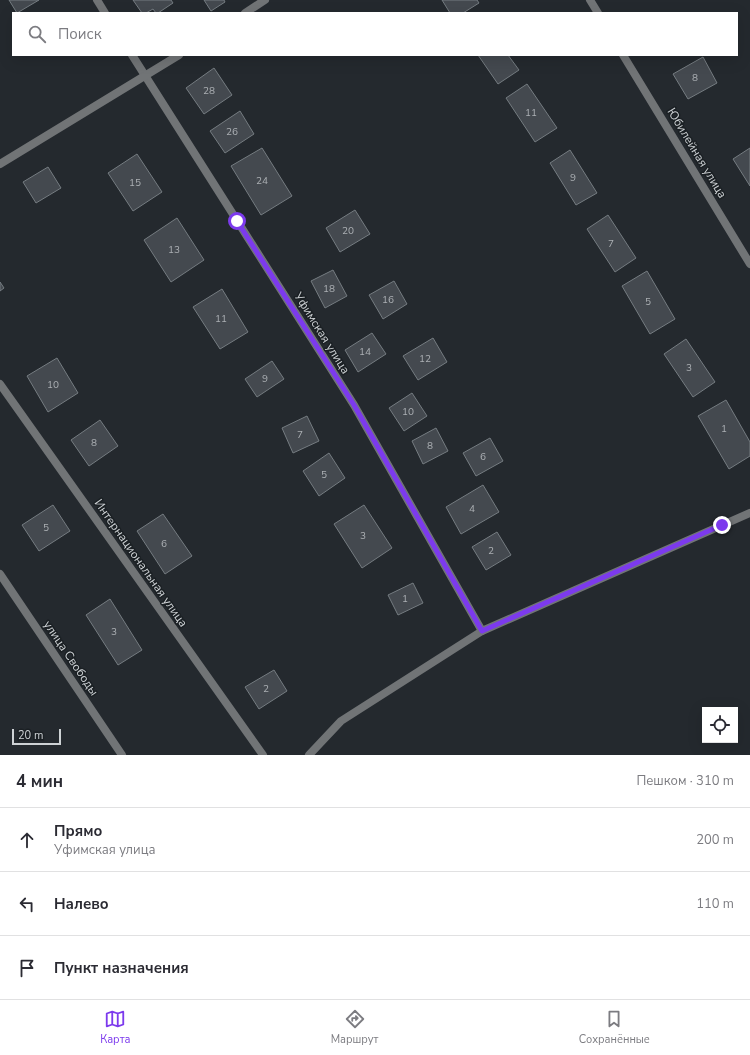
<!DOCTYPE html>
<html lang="ru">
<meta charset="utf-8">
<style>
:root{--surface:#fff;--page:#f7f7f7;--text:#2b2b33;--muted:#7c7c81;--line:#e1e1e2;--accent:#7c3aed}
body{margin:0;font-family:"Nunito Sans",sans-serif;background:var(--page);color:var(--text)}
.controls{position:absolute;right:12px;bottom:12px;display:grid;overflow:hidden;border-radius:0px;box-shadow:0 4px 16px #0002}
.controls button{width:36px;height:36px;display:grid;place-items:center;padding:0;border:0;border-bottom:1px solid var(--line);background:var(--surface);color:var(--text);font:20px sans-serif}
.scale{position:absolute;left:12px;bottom:10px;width:49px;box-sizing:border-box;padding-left:4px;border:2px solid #ced2d5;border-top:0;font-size:11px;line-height:14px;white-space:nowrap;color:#ced2d5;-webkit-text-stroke:3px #1b2024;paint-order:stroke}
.stop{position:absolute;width:12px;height:12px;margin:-9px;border:3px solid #7c3aed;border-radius:50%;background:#fff}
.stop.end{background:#7c3aed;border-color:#fff;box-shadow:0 1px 4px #0008}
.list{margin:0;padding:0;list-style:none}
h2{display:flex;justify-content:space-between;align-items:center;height:52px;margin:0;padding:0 16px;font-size:17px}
h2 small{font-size:13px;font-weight:400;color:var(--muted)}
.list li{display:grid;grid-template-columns:26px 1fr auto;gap:12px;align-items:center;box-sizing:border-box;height:64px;padding:0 16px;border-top:1px solid var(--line)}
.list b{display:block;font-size:15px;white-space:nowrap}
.list p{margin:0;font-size:13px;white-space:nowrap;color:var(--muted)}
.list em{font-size:13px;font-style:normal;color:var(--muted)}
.icon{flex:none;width:22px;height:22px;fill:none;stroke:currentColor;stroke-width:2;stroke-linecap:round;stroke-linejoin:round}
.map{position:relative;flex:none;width:750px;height:755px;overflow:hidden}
.search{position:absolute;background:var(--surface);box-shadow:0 4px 16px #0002;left:12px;right:12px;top:12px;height:44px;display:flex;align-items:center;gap:10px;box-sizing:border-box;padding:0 14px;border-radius:0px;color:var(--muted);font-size:15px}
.sheet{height:244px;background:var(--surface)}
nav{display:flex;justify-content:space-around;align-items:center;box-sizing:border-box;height:56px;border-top:1px solid var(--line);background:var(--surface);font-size:11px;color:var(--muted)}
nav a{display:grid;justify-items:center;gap:2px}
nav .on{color:var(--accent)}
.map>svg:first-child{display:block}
.building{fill:#44494f;stroke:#757c81}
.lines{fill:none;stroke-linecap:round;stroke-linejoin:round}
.minor{stroke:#717476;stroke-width:8}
.tertiary{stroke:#717476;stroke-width:8}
.route{stroke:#7c3aed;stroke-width:5}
.labels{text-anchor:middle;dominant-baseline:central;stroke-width:3;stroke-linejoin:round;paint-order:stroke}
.number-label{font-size:10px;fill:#acb0b4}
.street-label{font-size:12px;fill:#ced2d5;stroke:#1b2024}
</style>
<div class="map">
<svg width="750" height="755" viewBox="0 0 750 755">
<rect width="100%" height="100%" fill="#24292e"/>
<g class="building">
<polygon points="9,0 39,0 17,13"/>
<polygon points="133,0 171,0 173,3 158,13 156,13 153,9 146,13 142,13"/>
<polygon points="204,0 224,0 225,2 211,11"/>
<polygon points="442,0 477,0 479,3 463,13 450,13"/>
<polygon points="478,55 508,55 519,70 498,84"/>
<polygon points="703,57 717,83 688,99 673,74"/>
<polygon points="214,68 232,95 204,114 186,88"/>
<polygon points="527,84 557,128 535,142 506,98"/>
<polygon points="240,111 254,134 225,153 210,131"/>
<polygon points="262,148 292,196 261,215 231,166"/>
<polygon points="750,148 750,186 733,159"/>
<polygon points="570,150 597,193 576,205 550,163"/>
<polygon points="137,154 162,192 133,211 108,173"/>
<polygon points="48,167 61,188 36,203 23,182"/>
<polygon points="355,210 370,234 340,252 326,228"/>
<polygon points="608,215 636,258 615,272 587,229"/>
<polygon points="177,218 204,260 171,282 144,240"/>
<polygon points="333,270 347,296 325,308 311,281"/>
<polygon points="647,271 675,319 650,334 622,286"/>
<polygon points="394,281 407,304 383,319 369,295"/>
<polygon points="0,282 4,288 0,291"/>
<polygon points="222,289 248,332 220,349 193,307"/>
<polygon points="372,333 386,354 358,372 345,350"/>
<polygon points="433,338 447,362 418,380 403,356"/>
<polygon points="686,339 715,382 693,397 664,354"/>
<polygon points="57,358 78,393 48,412 27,376"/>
<polygon points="272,361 284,379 257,397 245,379"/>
<polygon points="412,393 427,416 404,431 389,408"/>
<polygon points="726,400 750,442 750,456 729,469 698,416"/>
<polygon points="307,416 319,441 293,453 282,428"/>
<polygon points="100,420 118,446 89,466 71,440"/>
<polygon points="436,428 448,451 423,464 412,441"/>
<polygon points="490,438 503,461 476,476 463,453"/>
<polygon points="329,453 345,478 319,496 303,471"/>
<polygon points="483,485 499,512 461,534 446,507"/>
<polygon points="53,505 70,531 39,551 22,525"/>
<polygon points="364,505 392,548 362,568 334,524"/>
<polygon points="163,514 192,556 165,574 137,531"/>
<polygon points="497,532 511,555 486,570 472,547"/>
<polygon points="413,583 423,603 398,615 388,595"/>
<polygon points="110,599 142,650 118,665 86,615"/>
<polygon points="274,670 287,691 259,709 245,687"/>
</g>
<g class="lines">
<g class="minor">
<polyline points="97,0 105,13"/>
<polyline points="590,0 598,13"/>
<polyline points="245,13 265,0"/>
<polyline points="132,55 354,405 482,631"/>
<polyline points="623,55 750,264"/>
<polyline points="0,164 179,55"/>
<polyline points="0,384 263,755"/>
<polyline points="0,574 122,755"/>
</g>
<polyline class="tertiary" points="309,755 341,721 482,631 750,513"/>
</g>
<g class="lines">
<polyline class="route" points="237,221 354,405 482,631 722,525"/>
</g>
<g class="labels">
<g class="number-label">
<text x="695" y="78">8</text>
<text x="209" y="91">28</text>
<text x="531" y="113">11</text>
<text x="232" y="132">26</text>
<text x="573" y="178">9</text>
<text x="262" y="181">24</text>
<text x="135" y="183">15</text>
<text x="348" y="231">20</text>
<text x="611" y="244">7</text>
<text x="174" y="250">13</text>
<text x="329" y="289">18</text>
<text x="388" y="300">16</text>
<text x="648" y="302">5</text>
<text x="221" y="319">11</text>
<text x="365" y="352">14</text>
<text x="425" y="359">12</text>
<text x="689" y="368">3</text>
<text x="265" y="379">9</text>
<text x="53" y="385">10</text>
<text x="408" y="412">10</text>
<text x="724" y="429">1</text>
<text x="300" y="435">7</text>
<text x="94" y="443">8</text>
<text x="430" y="446">8</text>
<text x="483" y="457">6</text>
<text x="324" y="475">5</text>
<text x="472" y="509">4</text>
<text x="46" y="528">5</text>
<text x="363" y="536">3</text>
<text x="164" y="544">6</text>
<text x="491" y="551">2</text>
<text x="405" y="599">1</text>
<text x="114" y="632">3</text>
<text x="266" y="689">2</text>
</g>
<g class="street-label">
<text transform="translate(697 153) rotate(59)">Юбилейная улица</text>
<text transform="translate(322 333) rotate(58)">Уфимская улица</text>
<text transform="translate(141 563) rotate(55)">Интернациональная улица</text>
<text transform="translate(71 658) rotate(56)">улица Свободы</text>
</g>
</g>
</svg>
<div class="controls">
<button><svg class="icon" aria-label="locate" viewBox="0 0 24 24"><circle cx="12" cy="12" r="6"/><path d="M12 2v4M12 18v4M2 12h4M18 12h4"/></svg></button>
</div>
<div class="scale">20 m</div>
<div class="stop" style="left:237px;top:221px"></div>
<div class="stop end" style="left:722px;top:525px"></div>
<div class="search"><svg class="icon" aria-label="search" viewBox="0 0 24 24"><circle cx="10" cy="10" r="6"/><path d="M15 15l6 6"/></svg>Поиск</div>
</div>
<section class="sheet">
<h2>4 мин<small>Пешком · 310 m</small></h2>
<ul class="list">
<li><svg class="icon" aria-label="ahead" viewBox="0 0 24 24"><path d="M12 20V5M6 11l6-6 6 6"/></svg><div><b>Прямо</b><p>Уфимская улица</p></div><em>200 m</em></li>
<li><svg class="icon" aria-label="left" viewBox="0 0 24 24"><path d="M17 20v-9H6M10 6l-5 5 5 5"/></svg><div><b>Налево</b></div><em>110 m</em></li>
<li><svg class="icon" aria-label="arrive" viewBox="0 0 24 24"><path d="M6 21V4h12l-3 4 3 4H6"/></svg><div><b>Пункт назначения</b></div></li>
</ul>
</section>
<nav>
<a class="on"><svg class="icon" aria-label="map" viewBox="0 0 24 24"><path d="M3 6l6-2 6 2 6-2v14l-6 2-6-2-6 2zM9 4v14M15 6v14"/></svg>Карта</a>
<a><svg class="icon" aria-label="directions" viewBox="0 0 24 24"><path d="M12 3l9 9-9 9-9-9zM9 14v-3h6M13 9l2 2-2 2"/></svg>Маршрут</a>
<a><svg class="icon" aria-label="saved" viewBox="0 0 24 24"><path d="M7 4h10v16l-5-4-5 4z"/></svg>Сохранённые</a>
</nav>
